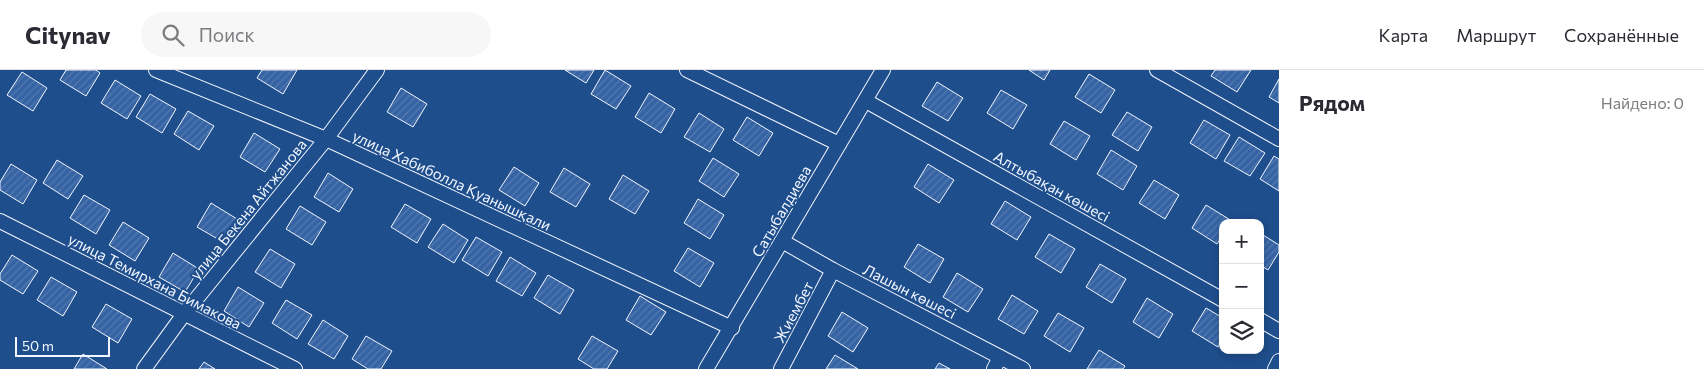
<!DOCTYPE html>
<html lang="ru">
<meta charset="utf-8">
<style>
:root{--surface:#fff;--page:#f7f7f7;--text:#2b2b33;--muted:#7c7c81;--line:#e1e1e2}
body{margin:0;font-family:Commissioner,sans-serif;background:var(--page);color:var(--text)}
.controls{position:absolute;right:15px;bottom:15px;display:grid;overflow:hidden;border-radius:10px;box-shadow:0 2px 8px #0003}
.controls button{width:45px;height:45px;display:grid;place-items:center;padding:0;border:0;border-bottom:1px solid var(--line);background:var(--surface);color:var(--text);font:25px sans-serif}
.scale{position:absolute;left:15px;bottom:12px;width:95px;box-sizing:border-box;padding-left:5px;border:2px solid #f2f6ff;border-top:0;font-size:14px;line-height:18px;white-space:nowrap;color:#f2f6ff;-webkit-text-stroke:4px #1f4e8c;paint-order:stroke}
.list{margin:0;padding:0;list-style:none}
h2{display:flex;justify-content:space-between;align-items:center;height:65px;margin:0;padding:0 20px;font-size:21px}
h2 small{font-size:16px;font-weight:400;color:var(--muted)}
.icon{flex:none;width:28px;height:28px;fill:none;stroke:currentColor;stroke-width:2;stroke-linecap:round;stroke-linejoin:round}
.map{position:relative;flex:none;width:1279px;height:299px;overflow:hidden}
header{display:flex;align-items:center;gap:30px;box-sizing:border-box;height:70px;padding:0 25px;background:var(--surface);border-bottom:1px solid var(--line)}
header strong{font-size:24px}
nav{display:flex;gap:28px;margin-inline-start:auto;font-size:18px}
.search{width:350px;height:45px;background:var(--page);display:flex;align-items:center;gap:12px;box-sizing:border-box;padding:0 18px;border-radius:28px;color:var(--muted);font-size:19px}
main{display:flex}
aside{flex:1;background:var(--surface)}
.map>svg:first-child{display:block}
.building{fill:url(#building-hatch);stroke:#f2f6ff}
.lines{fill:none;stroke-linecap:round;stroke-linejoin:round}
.minor-casing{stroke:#f2f6ff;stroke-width:16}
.minor{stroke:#1f4e8c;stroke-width:14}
.labels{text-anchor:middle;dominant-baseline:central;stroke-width:4;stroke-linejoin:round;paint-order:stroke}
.street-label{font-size:15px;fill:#f2f6ff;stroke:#1f4e8c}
</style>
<header>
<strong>Citynav</strong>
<div class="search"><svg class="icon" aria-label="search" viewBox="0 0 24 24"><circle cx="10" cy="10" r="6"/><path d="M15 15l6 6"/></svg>Поиск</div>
<nav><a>Карта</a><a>Маршрут</a><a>Сохранённые</a></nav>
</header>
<main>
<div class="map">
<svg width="1279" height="299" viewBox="0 0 1279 299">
<defs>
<pattern id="building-hatch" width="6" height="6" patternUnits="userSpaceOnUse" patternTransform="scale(1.25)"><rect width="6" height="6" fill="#3563a3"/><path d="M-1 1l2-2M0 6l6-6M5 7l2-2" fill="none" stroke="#537ab1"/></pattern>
</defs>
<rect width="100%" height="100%" fill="#1f4e8c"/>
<g class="building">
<polygon points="66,0 96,0 100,3 86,26 60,10"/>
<polygon points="262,0 297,0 283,24 257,8"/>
<polygon points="565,0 594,0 586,13"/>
<polygon points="605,0 631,16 616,39 591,24"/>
<polygon points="1029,0 1050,0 1044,10"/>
<polygon points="1215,0 1251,0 1237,22 1211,6"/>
<polygon points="22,2 47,18 33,41 7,25"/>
<polygon points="1089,4 1115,20 1101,43 1075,27"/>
<polygon points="1279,9 1279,33 1269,27"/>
<polygon points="115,10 141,26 127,49 101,33"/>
<polygon points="937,12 963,28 948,51 922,36"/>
<polygon points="401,18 427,34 413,57 387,42"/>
<polygon points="1001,20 1027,35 1013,59 987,43"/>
<polygon points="649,23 675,39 661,63 635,47"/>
<polygon points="150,24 176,39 162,63 136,47"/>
<polygon points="188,41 214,56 199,80 174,64"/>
<polygon points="1127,42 1152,57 1138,81 1112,65"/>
<polygon points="699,43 724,59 710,82 684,67"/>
<polygon points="747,47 773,63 759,86 733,70"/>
<polygon points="1204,50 1230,65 1216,89 1190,73"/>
<polygon points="1064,51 1090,66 1076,90 1050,74"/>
<polygon points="254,63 280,79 265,102 240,87"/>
<polygon points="1239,67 1265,83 1250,106 1224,91"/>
<polygon points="1111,80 1137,96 1123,120 1097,104"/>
<polygon points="1274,86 1279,89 1279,121 1260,109"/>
<polygon points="713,88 739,104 724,127 699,111"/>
<polygon points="57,90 83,106 68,129 43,113"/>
<polygon points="11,94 37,110 23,134 0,120 0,112"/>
<polygon points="928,94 954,110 939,133 914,117"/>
<polygon points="514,97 539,113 525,136 499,120"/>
<polygon points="564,98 590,114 576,137 550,122"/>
<polygon points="328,103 353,119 339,142 314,127"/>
<polygon points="623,105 649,121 635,144 609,129"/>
<polygon points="1154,110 1179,125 1165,149 1139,133"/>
<polygon points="84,125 110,140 96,164 70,148"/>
<polygon points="698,129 724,145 710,169 684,153"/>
<polygon points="1005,131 1031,147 1017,170 991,154"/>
<polygon points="211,133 237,149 223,172 197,157"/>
<polygon points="405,134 431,149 417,173 391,157"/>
<polygon points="1206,135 1232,151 1230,153 1223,153 1223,165 1217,174 1192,158"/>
<polygon points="300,136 326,152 312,175 286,159"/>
<polygon points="123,152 149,168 135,191 109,175"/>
<polygon points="443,154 468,170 454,193 428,177"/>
<polygon points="1260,163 1279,175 1279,182 1268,200 1260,195"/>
<polygon points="1049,164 1075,179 1061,203 1035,187"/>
<polygon points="476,167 502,182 488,206 462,190"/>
<polygon points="918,174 944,189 930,213 904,197"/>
<polygon points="688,178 714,193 700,217 674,201"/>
<polygon points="270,179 295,194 281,218 255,202"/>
<polygon points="173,183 199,199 185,222 159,207"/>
<polygon points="12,185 38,201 23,224 0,210 0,204"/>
<polygon points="510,187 536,203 522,226 496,211"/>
<polygon points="1100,194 1126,209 1112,233 1086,217"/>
<polygon points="957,203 983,219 968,242 943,227"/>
<polygon points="548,205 574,220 560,244 534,228"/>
<polygon points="51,207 77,222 63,246 37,230"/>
<polygon points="238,217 264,233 249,257 224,241"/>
<polygon points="1012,225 1038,241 1024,264 998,249"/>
<polygon points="640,226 666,242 651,265 626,250"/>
<polygon points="1147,228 1173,244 1159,268 1133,252"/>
<polygon points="286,230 312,245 297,269 272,253"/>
<polygon points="106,234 132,249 118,273 92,257"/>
<polygon points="1206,238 1223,248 1223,269 1218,277 1192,261"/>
<polygon points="842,242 868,258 853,282 828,266"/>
<polygon points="1058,243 1084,258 1070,282 1044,266"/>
<polygon points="323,250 348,266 334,289 308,274"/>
<polygon points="366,266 392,281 381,299 368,299 352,289"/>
<polygon points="592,266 618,281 607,299 594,299 578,289"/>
<polygon points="1099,280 1125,296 1123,299 1087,299"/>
<polygon points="83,284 107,299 74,299"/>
<polygon points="835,285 858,299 826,299"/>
<polygon points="204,292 215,299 199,299"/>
<polygon points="939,293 950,299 935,299"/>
</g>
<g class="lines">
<defs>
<g id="minor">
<polyline points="156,0 326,69 732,258"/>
<polyline points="687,0 839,74"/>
<polyline points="1157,0 1279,69"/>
<polyline points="866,31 1223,230"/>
<polyline points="0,151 295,299"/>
<polyline points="782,171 833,200 1023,299"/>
<polyline points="1260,250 1279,261"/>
<polyline points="144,299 184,244 326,69 377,0"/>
<polyline points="706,299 883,0"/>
<polyline points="781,299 833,200"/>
<polyline points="994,299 1000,287"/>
<polyline points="1275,299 1279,291"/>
</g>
</defs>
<use href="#minor" class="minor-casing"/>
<use href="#minor" class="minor"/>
</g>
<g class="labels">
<g class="street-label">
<text transform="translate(452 110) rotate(25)">улица Хабиболла Қуанышқали</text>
<text transform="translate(1052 116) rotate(29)">Алтыбақан көшесі</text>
<text transform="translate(248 139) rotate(-51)">улица Бекена Айтжанова</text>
<text transform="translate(781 141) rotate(-60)">Сатыбалдиева</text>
<text transform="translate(155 211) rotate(27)">улица Темирхана Бимакова</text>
<text transform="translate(910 221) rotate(27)">Лашын көшесі</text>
<text transform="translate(793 242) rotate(-62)">Жиембет</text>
</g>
</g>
</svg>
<div class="controls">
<button>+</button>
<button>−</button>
<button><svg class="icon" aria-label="layers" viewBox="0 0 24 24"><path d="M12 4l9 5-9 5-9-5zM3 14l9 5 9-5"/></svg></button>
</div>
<div class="scale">50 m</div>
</div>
<aside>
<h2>Рядом<small>Найдено: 0</small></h2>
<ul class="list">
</ul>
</aside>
</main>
